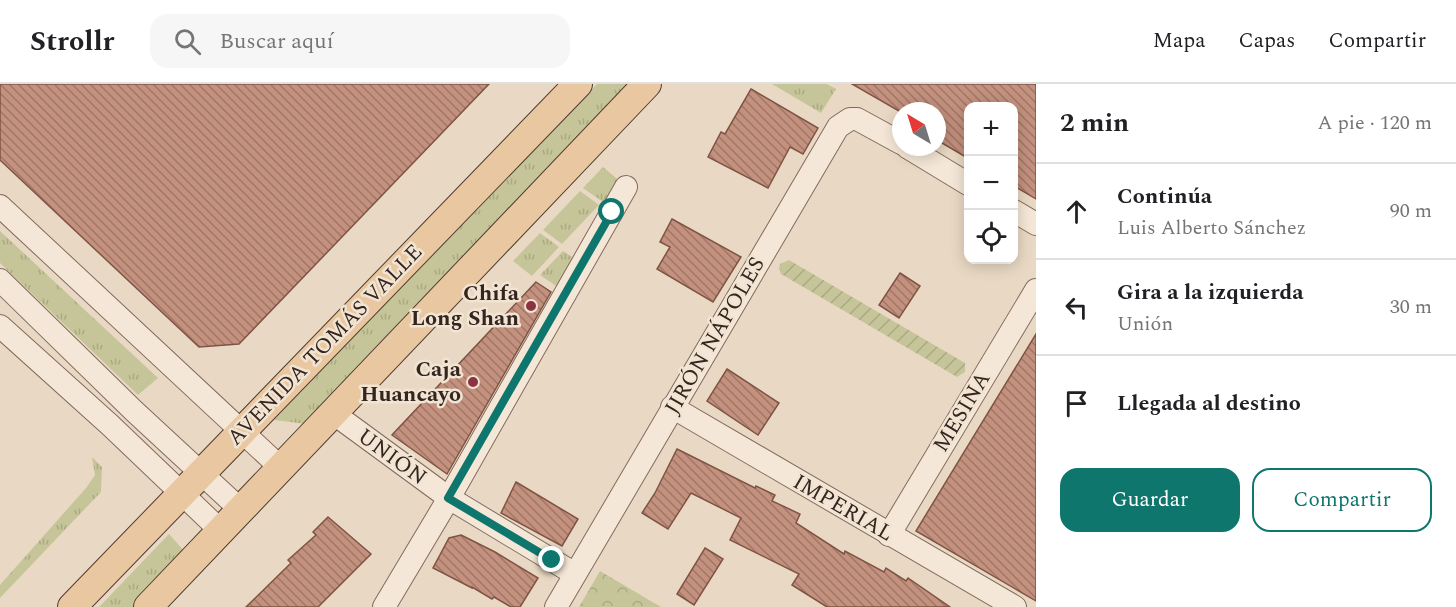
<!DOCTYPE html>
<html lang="es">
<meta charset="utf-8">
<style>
:root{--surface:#fff;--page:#f6f6f6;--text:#202124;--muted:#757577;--line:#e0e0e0;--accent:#0f766e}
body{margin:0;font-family:Spectral,serif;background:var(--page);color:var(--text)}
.controls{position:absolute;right:18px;top:18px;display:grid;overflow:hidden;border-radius:12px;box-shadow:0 3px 15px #0003}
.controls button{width:54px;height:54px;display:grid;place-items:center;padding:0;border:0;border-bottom:2px solid var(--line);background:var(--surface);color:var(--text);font:30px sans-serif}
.compass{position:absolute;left:892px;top:18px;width:54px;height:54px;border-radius:50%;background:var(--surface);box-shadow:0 3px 15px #0003;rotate:322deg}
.stop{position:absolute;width:18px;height:18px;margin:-14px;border:4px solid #0f766e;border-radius:50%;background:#fff}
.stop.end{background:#0f766e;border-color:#fff;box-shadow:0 2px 6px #0008}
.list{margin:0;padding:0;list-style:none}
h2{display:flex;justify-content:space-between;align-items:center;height:78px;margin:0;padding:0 24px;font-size:26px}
h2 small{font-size:20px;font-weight:400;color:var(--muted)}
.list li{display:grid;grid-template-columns:39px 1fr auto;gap:18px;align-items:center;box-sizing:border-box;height:96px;padding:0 24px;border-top:2px solid var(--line)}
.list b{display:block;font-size:22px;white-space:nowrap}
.list p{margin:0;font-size:20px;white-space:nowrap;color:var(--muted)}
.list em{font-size:20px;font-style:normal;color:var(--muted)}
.actions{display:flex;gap:12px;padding:18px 24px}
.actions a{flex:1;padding:14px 0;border:2px solid var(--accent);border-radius:18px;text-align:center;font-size:21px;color:var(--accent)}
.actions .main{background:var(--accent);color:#fff}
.icon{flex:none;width:33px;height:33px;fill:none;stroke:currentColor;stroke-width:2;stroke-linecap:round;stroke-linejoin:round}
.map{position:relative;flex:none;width:1036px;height:523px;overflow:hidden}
header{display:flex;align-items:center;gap:36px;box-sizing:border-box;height:84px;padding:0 30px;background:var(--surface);border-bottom:2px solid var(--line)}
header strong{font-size:28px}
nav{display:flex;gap:33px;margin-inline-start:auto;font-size:21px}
.search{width:420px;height:54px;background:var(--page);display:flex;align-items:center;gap:15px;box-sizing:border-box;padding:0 21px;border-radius:18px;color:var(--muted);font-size:22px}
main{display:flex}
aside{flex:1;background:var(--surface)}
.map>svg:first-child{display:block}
.grass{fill:url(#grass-tufts)}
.park{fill:url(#park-crowns)}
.garden{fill:url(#garden-furrows)}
.building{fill:url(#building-back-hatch);stroke:#7f5345;stroke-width:1.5}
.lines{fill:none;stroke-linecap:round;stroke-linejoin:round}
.minor-casing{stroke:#826b5d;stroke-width:24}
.major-casing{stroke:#503b30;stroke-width:30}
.minor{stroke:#f5e7d7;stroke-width:22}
.major{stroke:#e9c7a0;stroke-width:28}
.route{stroke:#0f766e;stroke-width:8}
.poi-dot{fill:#8b3340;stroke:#f1e4d3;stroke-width:2}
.labels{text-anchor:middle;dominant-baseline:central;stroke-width:5;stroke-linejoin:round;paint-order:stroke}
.poi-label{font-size:22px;font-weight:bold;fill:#34261f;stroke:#f1e4d3;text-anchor:end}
.street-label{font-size:22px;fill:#34261f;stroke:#f1e4d3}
</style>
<header>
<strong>Strollr</strong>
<div class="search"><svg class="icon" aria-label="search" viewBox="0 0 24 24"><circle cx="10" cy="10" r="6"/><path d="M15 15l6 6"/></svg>Buscar aquí</div>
<nav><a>Mapa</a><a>Capas</a><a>Compartir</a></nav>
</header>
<main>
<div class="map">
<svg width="1036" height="523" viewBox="0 0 1036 523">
<defs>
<pattern id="grass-tufts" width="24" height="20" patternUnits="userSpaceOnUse" patternTransform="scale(1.5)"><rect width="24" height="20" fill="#c6c599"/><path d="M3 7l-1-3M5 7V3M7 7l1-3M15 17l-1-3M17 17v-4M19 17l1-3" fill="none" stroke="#aba983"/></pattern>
<pattern id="park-crowns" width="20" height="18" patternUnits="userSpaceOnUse" patternTransform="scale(1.5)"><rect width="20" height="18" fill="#c6c599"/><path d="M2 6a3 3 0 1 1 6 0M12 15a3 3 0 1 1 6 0" fill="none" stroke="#aba983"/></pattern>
<pattern id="garden-furrows" width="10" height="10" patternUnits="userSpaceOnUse" patternTransform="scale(1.5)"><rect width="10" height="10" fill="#c6c599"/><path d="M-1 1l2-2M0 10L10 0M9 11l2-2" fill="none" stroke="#aba983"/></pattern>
<pattern id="building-back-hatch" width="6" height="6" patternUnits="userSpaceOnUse" patternTransform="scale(1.5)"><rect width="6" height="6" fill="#c4917e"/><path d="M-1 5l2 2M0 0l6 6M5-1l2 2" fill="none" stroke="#a07667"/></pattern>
</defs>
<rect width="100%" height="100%" fill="#e9d9c4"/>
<g class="grass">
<polygon points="597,0 634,0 306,340 274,336"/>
<polygon points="772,0 827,0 836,5 821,29"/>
<polygon points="603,83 621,98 603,118 583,104"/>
<polygon points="580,107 599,121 562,160 543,146"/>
<polygon points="0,147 158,294 138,311 0,179"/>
<polygon points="540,149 559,163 532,192 513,177"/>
<polygon points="563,167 575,175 559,204 540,191"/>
<polygon points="92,373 102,383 101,408 0,514 0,501 86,404 95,391"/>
<polygon points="169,450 186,469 134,523 99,523"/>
</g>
<polygon class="park" points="600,487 661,523 579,523"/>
<polygon class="garden" points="789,176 965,279 965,288 957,293 781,190 779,185 780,180"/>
<g class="building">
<polygon points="0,0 489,0 239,260 199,263 0,76"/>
<polygon points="852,0 1036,0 1036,115 1014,102 1014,22 969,22 969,75 937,56 937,27 899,27"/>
<polygon points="751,5 818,44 803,70 790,63 768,104 708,73 721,48 725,50"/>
<polygon points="672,135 741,173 713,218 657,185 670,163 660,158"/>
<polygon points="900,189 920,202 899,234 879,221"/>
<polygon points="536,198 551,208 447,390 392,351"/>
<polygon points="1036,250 1036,517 916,447"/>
<polygon points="727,285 779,319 758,351 707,317"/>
<polygon points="677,365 755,404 756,402 775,411 772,417 800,430 796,439 844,470 845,467 884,488 886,484 906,497 908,494 950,523 827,523 792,501 799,490 730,456 741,434 691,409 668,445 642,429 655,409"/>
<polygon points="516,398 578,435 562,462 501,429"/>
<polygon points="328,433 371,470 318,523 246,523 291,479 288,476 316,451 313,448"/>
<polygon points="461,451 495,468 538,494 520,523 511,523 494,513 492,515 472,503 472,504 433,484 449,454"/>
<polygon points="705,464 723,475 694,521 677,510"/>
</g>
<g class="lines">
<defs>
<g id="minor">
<polyline points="907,63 968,100"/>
<polyline points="0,122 281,384"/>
<polyline points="1014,127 1036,140"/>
<polyline points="0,196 134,327 241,426"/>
<polyline points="0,242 110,341 221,447"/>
<polyline points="672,323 1015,523"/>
<polyline points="333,329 449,414 575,490"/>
<polyline points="889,451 1036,206"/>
<polyline points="384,523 449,414 626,103"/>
<polyline points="556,523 838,43 850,35 857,35 901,59"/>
</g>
<g id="major">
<polyline points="72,523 578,0"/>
<polyline points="148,523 647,0"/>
</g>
</defs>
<use href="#minor" class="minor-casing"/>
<use href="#major" class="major-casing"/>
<use href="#minor" class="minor"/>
<use href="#major" class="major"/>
</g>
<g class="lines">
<polyline class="route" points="552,476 448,414 612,128"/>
</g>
<g class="poi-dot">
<circle cx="531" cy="222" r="6"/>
<circle cx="473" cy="298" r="6"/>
</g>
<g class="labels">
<g class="poi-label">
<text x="519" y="209">Chifa<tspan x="519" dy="25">Long Shan</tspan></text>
<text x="461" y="285">Caja<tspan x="461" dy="25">Huancayo</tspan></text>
</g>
<g class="street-label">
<text transform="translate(715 252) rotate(-60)">JIRÓN NÁPOLES</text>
<text transform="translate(325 261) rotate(-46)">AVENIDA TOMÁS VALLE</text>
<text transform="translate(962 328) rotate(-59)">MESINA</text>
<text transform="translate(392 373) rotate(36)">UNIÓN</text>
<text transform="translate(843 424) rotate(30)">IMPERIAL</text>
</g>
</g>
</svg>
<div class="controls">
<button>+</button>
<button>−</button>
<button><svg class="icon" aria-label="locate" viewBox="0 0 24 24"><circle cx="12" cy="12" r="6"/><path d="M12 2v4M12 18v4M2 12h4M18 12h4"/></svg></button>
</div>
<svg class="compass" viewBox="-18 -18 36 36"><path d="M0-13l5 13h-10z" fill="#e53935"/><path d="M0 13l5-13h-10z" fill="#757577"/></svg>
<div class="stop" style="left:612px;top:128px"></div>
<div class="stop end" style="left:552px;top:476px"></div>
</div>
<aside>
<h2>2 min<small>A pie · 120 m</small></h2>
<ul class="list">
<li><svg class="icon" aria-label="ahead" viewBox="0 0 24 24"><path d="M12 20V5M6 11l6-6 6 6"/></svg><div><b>Continúa</b><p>Luis Alberto Sánchez</p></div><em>90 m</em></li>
<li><svg class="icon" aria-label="left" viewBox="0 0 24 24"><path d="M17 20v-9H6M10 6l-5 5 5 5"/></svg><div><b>Gira a la izquierda</b><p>Unión</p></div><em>30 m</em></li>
<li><svg class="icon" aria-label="arrive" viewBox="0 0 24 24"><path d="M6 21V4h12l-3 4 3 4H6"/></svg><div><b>Llegada al destino</b></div></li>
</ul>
<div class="actions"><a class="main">Guardar</a><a>Compartir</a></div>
</aside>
</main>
